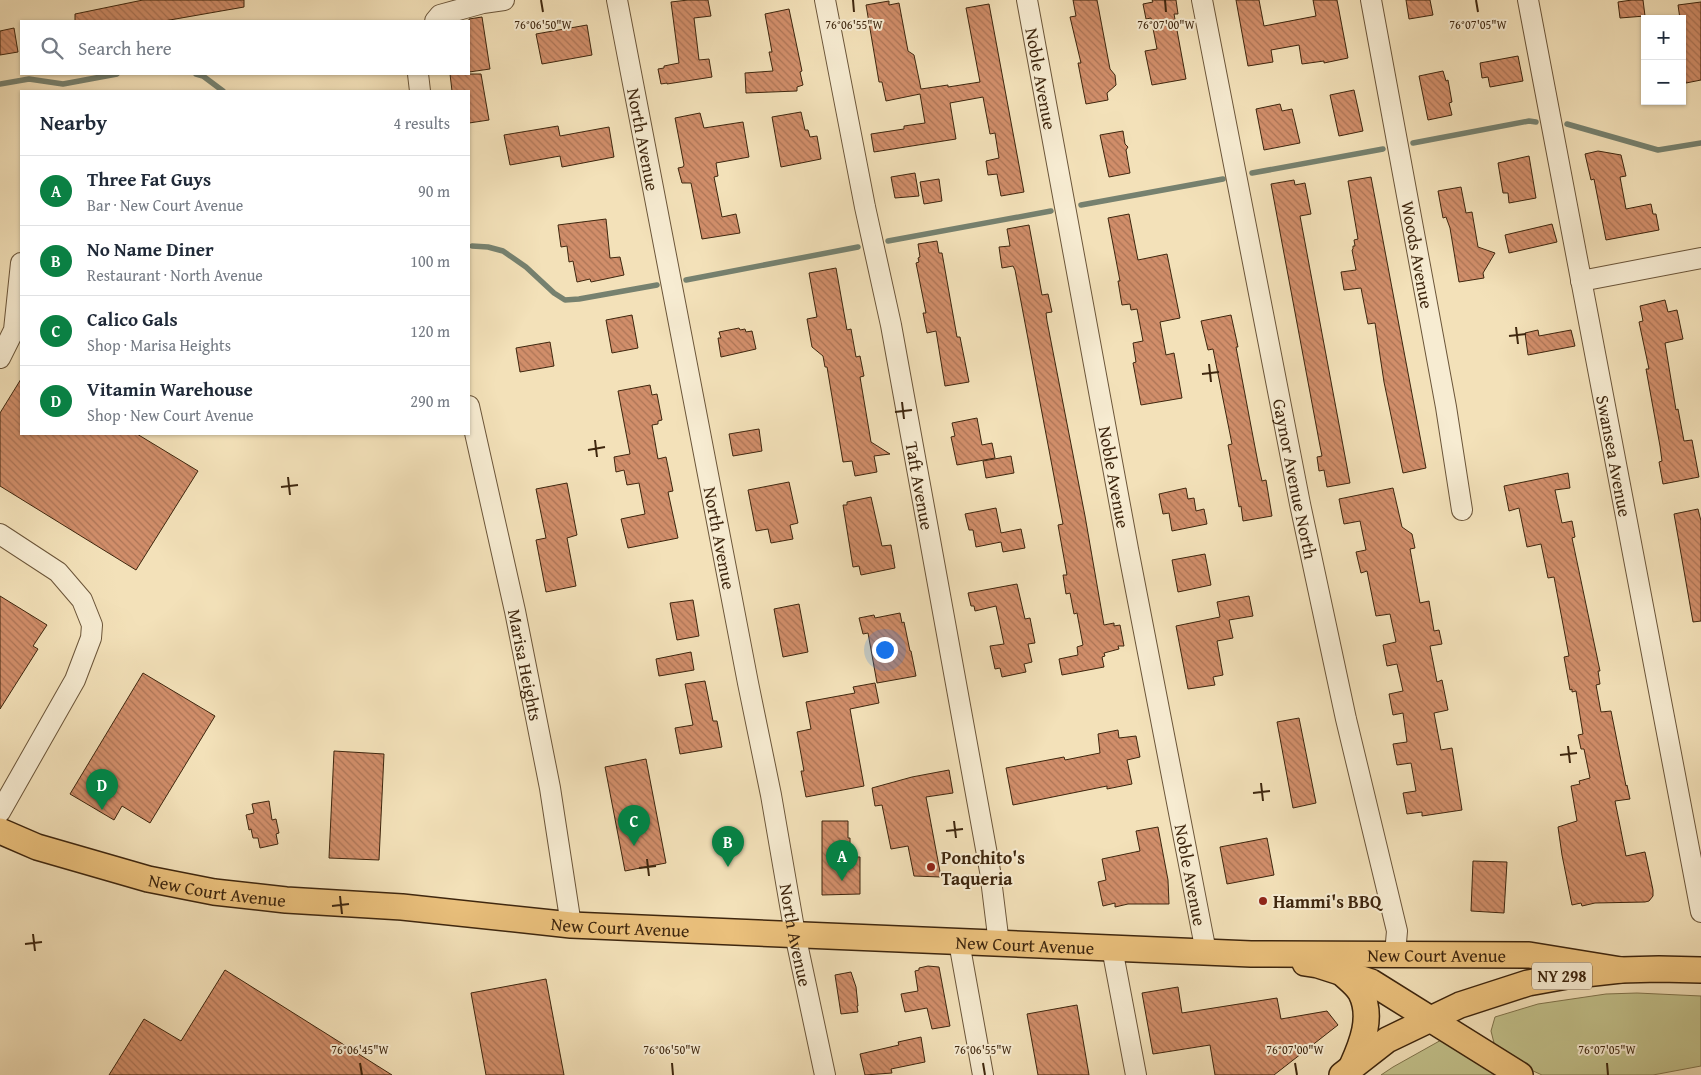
<!DOCTYPE html>
<meta charset="utf-8">
<style>
:root{--surface:#fff;--page:#f2f2f3;--text:#1f2937;--muted:#747a83;--line:#e0e1e3;--accent:#0b8043}
body{margin:0;font-family:"Gentium Book Plus",serif;background:var(--page);color:var(--text)}
.controls{position:absolute;right:15px;top:15px;display:grid;overflow:hidden;border-radius:0px;box-shadow:0 1px 4px #0004}
.controls button{width:45px;height:45px;display:grid;place-items:center;padding:0;border:0;border-bottom:1px solid var(--line);background:var(--surface);color:var(--text);font:25px sans-serif}
.you{position:absolute;left:884px;top:649px;width:18px;height:18px;margin:-12px;border:4px solid #fff;border-radius:50%;background:#1a73e8;box-shadow:0 0 0 8px #1a73e833}
.badge{display:grid;place-items:center;width:32px;height:32px;border-radius:50%;background:var(--accent);color:#fff;font-size:16px;font-weight:700}
.pin{position:absolute;translate:-50% -41px;filter:drop-shadow(0 1px 2px #0008)}
.pin::after{content:'';position:absolute;top:26px;width:18px;height:15px;background:inherit;clip-path:polygon(0 0,100% 0,50% 100%)}
.list{margin:0;padding:0;list-style:none}
h2{display:flex;justify-content:space-between;align-items:center;height:65px;margin:0;padding:0 20px;font-size:21px}
h2 small{font-size:16px;font-weight:400;color:var(--muted)}
.list li{display:grid;grid-template-columns:32px 1fr auto;gap:15px;align-items:center;box-sizing:border-box;height:70px;padding:0 20px;border-top:1px solid var(--line)}
.list b{display:block;font-size:19px;white-space:nowrap}
.list p{margin:0;font-size:16px;white-space:nowrap;color:var(--muted)}
.list em{font-size:16px;font-style:normal;color:var(--muted)}
.icon{flex:none;width:28px;height:28px;fill:none;stroke:currentColor;stroke-width:2;stroke-linecap:round;stroke-linejoin:round}
.map{position:relative;flex:none;width:1701px;height:1075px;overflow:hidden}
.search{position:absolute;background:var(--surface);box-shadow:0 1px 4px #0004;left:20px;top:20px;width:450px;height:55px;display:flex;align-items:center;gap:12px;box-sizing:border-box;padding:0 18px;border-radius:0px;color:var(--muted);font-size:19px}
.panel{position:absolute;background:var(--surface);box-shadow:0 1px 4px #0004;left:20px;top:90px;width:450px;height:345px;border-radius:0px}
.map>svg:first-child{display:block}
.grass{fill:#c2c18b;stroke:#80744c}
.lines{fill:none;stroke-linecap:round;stroke-linejoin:round}
.stream{stroke:#76816f;stroke-width:5.5}
.building{fill:url(#building-back-hatch);stroke:#3e260e}
.minor-casing{stroke:#6b5539;stroke-width:22}
.major-casing{stroke:#3e260e;stroke-width:28}
.minor{stroke:#f7ecd2;stroke-width:20}
.major{stroke:#eac07c;stroke-width:25}
.ticks{fill:none;stroke:#3e260e;stroke-width:2}
.poi-dot{fill:#8f2418;stroke:#f7ecd2;stroke-width:2}
.labels{text-anchor:middle;dominant-baseline:central;stroke-width:4;stroke-linejoin:round;paint-order:stroke}
.shield{fill:#f7ecd2;stroke:#766149;stroke-width:1}
.shield-label{font-size:16px;font-weight:bold;fill:#3e260e}
.street-label{font-size:18px;fill:#3e260e;stroke:#f7ecd2}
.poi-label{font-size:18px;font-weight:bold;fill:#3e260e;stroke:#f7ecd2;text-anchor:start}
.ticks-label{font-size:12px;text-anchor:middle;fill:#3e260e;stroke:#f7ecd2;stroke-width:4;stroke-linejoin:round;paint-order:stroke}
</style>
<div class="map">
<svg width="1701" height="1075" viewBox="0 0 1701 1075">
<defs>
<pattern id="building-back-hatch" width="6" height="6" patternUnits="userSpaceOnUse" patternTransform="scale(1.25)"><rect width="6" height="6" fill="#d18e6a"/><path d="M-1 5l2 2M0 0l6 6M5-1l2 2" fill="none" stroke="#ab7456"/></pattern>
</defs>
<rect width="100%" height="100%" fill="#f3e1b9"/>
<filter id="stains"><feTurbulence type="fractalNoise" baseFrequency=".004" numOctaves="4"/><feColorMatrix values="0 0 0 0 .2 0 0 0 0 .09 0 0 0 0 .02 0 0 0 .5 -.17"/></filter>
<radialGradient id="worn" r=".72"><stop offset=".6" stop-color="#630" stop-opacity="0"/><stop offset="1" stop-color="#630" stop-opacity=".3"/></radialGradient>
<g class="grass">
<polygon points="1637,993 1701,996 1701,1066 1653,1075 1542,1075 1520,1065 1504,1055 1494,1043 1491,1031 1495,1017 1538,1004 1606,994"/>
<polygon points="1443,1039 1500,1075 1381,1075 1393,1067"/>
</g>
<g class="lines">
<g class="stream">
<polyline points="196,74 203,76 223,91"/>
<polyline points="0,84 29,79 63,84 117,74"/>
<polyline points="1567,124 1658,150 1701,143"/>
<polyline points="1413,143 1529,121 1536,122"/>
<polyline points="1252,173 1383,149"/>
<polyline points="1081,205 1223,179"/>
<polyline points="888,241 1051,211"/>
<polyline points="472,246 488,247 503,251 526,267 554,293 565,300 579,299 657,285"/>
<polyline points="686,280 858,247"/>
</g>
</g>
<g class="building">
<polygon points="143,0 244,0 244,7 164,21 75,21 75,14"/>
<polygon points="688,0 708,0 711,16 694,18 699,60 709,59 712,77 667,84 667,83 661,84 658,69 664,68 664,66 679,63 671,2"/>
<polygon points="1073,0 1097,0 1110,69 1115,75 1116,85 1107,93 1108,100 1086,104 1078,63 1081,63 1070,17 1076,16"/>
<polygon points="1152,0 1176,0 1178,14 1174,14 1186,79 1152,85 1145,51 1157,49 1151,18 1146,19 1143,4 1153,2"/>
<polygon points="1236,0 1259,0 1264,26 1316,16 1313,0 1337,0 1348,58 1324,63 1324,61 1302,64 1299,45 1271,50 1273,62 1248,66"/>
<polygon points="1406,0 1430,0 1433,15 1409,19"/>
<polygon points="1632,0 1643,0 1645,16 1620,18 1618,2"/>
<polygon points="889,1 889,5 899,3 908,51 914,55 921,89 948,85 948,87 980,82 966,8 989,4 1024,192 1001,196 997,174 988,175 986,161 999,158 995,133 990,134 983,97 950,103 956,139 874,152 871,134 904,129 904,126 925,123 920,94 886,101 882,82 879,82 866,5"/>
<polygon points="1701,2 1701,80 1686,83 1682,62 1682,19 1680,19 1678,5"/>
<polygon points="789,9 802,71 800,72 803,85 797,87 797,91 746,93 745,73 773,71 769,52 772,52 765,14"/>
<polygon points="482,17 490,69 469,72 469,19"/>
<polygon points="587,25 592,55 542,64 536,34"/>
<polygon points="14,28 18,52 0,55 0,31"/>
<polygon points="1518,56 1523,81 1490,87 1488,77 1482,78 1480,63"/>
<polygon points="1443,71 1446,81 1448,80 1452,102 1449,103 1452,115 1428,120 1419,76"/>
<polygon points="450,74 481,74 489,120 469,123 469,91 452,91"/>
<polygon points="1354,90 1363,131 1339,136 1330,95"/>
<polygon points="1280,104 1282,111 1292,109 1300,143 1264,150 1256,109"/>
<polygon points="801,112 805,130 808,130 810,137 817,136 821,159 781,167 772,117"/>
<polygon points="700,113 704,128 743,122 749,157 716,163 718,176 714,177 722,217 736,214 740,233 702,239 691,183 682,183 678,168 683,167 684,165 675,118"/>
<polygon points="558,126 560,136 609,127 614,157 562,167 560,156 510,165 504,135"/>
<polygon points="1123,131 1125,144 1128,147 1126,150 1130,173 1109,177 1100,135"/>
<polygon points="1598,151 1621,155 1626,176 1620,177 1626,209 1651,204 1653,214 1656,214 1659,230 1606,240 1594,179 1591,180 1585,154"/>
<polygon points="1529,156 1536,198 1509,203 1508,193 1503,193 1498,163"/>
<polygon points="915,173 919,196 895,198 891,177"/>
<polygon points="1371,177 1426,468 1403,473 1384,382 1375,323 1368,324 1361,288 1344,290 1341,272 1356,270 1352,250 1353,249 1353,246 1355,246 1354,240 1358,239 1348,181"/>
<polygon points="939,179 942,201 924,204 920,182"/>
<polygon points="1294,180 1295,185 1305,183 1311,214 1300,216 1350,483 1327,487 1324,470 1319,471 1317,457 1322,456 1320,446 1271,184"/>
<polygon points="1461,187 1466,213 1472,212 1478,247 1495,253 1483,273 1484,278 1459,282 1450,228 1446,217 1443,218 1438,191"/>
<polygon points="1129,214 1138,260 1167,254 1180,318 1160,322 1166,355 1174,353 1182,398 1141,405 1133,363 1136,362 1133,343 1143,341 1137,309 1131,310 1130,304 1122,305 1118,281 1120,281 1108,218"/>
<polygon points="606,219 610,258 620,257 624,275 591,282 590,279 577,282 573,261 569,262 567,246 561,247 558,225"/>
<polygon points="1552,224 1557,242 1509,253 1505,235"/>
<polygon points="1029,225 1042,295 1048,294 1052,312 1046,313 1047,321 1085,516 1104,625 1114,623 1114,626 1120,625 1124,646 1118,646 1119,649 1104,653 1105,656 1102,657 1104,667 1062,675 1059,659 1078,655 1077,647 1083,645 1077,613 1074,614 1070,593 1066,594 1063,575 1067,575 1058,525 1063,524 1015,270 1013,266 1002,268 999,247 1010,246 1007,229"/>
<polygon points="937,241 939,253 942,253 957,337 960,337 969,382 945,386 936,331 927,333 923,313 926,313 916,263 919,262 918,258 920,257 918,244"/>
<polygon points="836,268 847,330 851,329 856,357 860,356 864,376 860,377 871,442 890,454 874,456 877,472 855,476 852,461 843,462 827,367 825,367 823,356 812,347 807,319 817,317 809,273"/>
<polygon points="1665,300 1668,312 1677,310 1683,339 1665,343 1676,410 1678,409 1684,441 1692,440 1699,477 1663,484 1659,462 1662,461 1660,446 1646,369 1649,369 1639,322 1643,321 1640,306"/>
<polygon points="632,315 638,348 612,353 606,320"/>
<polygon points="1231,315 1238,347 1236,347 1258,463 1262,481 1266,480 1272,516 1243,521 1241,506 1239,507 1228,445 1232,444 1213,349 1208,350 1201,321"/>
<polygon points="739,328 740,330 745,329 746,332 752,331 756,349 721,357 718,338 721,338 719,332"/>
<polygon points="1538,330 1539,336 1571,330 1575,346 1528,355 1525,333"/>
<polygon points="550,342 554,366 520,372 516,348"/>
<polygon points="21,379 21,434 137,434 198,471 136,570 0,486 0,413"/>
<polygon points="650,385 652,395 657,394 662,420 658,421 658,424 652,425 658,459 666,457 673,491 668,492 678,538 628,548 621,519 645,514 639,483 627,485 624,470 616,472 614,457 630,454 618,391"/>
<polygon points="977,418 982,445 992,443 995,458 957,465 951,437 955,436 952,423"/>
<polygon points="759,429 762,451 733,456 729,434"/>
<polygon points="1011,456 1014,473 986,478 983,461"/>
<polygon points="1568,473 1570,488 1555,490 1562,523 1572,521 1575,537 1572,538 1600,671 1598,671 1600,684 1596,685 1601,712 1611,711 1626,786 1627,785 1630,799 1615,801 1626,856 1645,852 1653,890 1653,896 1649,901 1645,902 1595,903 1582,906 1581,903 1572,905 1562,855 1558,827 1577,821 1571,786 1580,784 1579,781 1590,778 1584,749 1581,749 1578,735 1583,734 1576,691 1572,692 1572,689 1570,690 1564,657 1569,656 1554,577 1548,578 1541,544 1527,547 1519,508 1509,511 1504,486"/>
<polygon points="789,482 798,523 790,525 793,539 771,543 768,529 756,531 748,490"/>
<polygon points="567,483 577,535 567,538 576,586 546,592 536,540 546,538 536,489"/>
<polygon points="1186,488 1188,499 1194,498 1196,511 1204,509 1207,524 1172,531 1169,513 1163,514 1159,494"/>
<polygon points="1393,488 1402,527 1412,534 1415,548 1410,549 1420,603 1429,601 1434,631 1439,630 1442,644 1430,646 1437,682 1442,680 1448,710 1434,713 1441,750 1452,748 1462,810 1422,816 1422,812 1407,814 1403,793 1416,791 1411,763 1397,765 1393,744 1407,742 1403,713 1393,715 1389,694 1403,691 1397,664 1387,666 1383,645 1396,642 1390,614 1376,616 1367,571 1361,573 1356,552 1366,550 1360,521 1344,524 1339,499"/>
<polygon points="871,497 882,546 891,545 895,568 861,575 859,566 853,567 843,505 847,505 847,502"/>
<polygon points="996,508 1001,533 1021,529 1025,548 1003,552 1001,542 976,547 973,530 969,530 965,514"/>
<polygon points="1698,509 1701,521 1701,621 1693,622 1674,514"/>
<polygon points="1205,554 1211,585 1178,592 1172,560"/>
<polygon points="1017,584 1025,619 1030,618 1035,643 1028,644 1032,662 1024,664 1026,672 1002,677 1000,668 995,669 990,646 1004,644 996,606 975,611 974,606 971,606 968,593"/>
<polygon points="0,596 47,625 33,646 38,649 0,709"/>
<polygon points="1249,596 1253,616 1229,620 1233,638 1217,641 1223,675 1213,677 1215,685 1188,689 1176,626 1220,617 1217,602"/>
<polygon points="693,600 699,636 677,640 670,603"/>
<polygon points="799,604 808,652 783,657 774,609"/>
<polygon points="900,613 902,623 904,622 910,651 911,651 916,676 877,683 868,633 863,634 859,618 874,615 875,618"/>
<polygon points="691,652 694,670 659,676 656,659"/>
<polygon points="143,673 215,716 150,823 122,806 114,820 70,794"/>
<polygon points="705,681 713,721 717,721 722,747 680,754 675,728 693,725 685,684"/>
<polygon points="875,683 879,703 850,709 864,786 806,797 801,771 804,771 797,732 811,729 806,702 855,693 853,687"/>
<polygon points="1299,718 1316,803 1293,808 1277,722"/>
<polygon points="1118,730 1119,738 1136,736 1140,757 1127,760 1132,784 1107,789 1107,786 1013,805 1006,768 1064,757 1065,760 1100,753 1098,734"/>
<polygon points="334,751 384,754 379,860 329,858"/>
<polygon points="646,759 666,863 625,871 605,767"/>
<polygon points="949,770 953,793 926,797 941,877 914,876 908,846 891,849 882,805 875,806 872,788 912,777"/>
<polygon points="269,801 272,820 276,819 279,833 276,834 278,844 260,848 258,838 253,838 251,829 249,830 246,815 254,813 252,804"/>
<polygon points="822,821 848,821 848,838 850,838 850,850 854,850 854,857 860,857 860,894 822,895"/>
<polygon points="1158,827 1168,880 1169,904 1128,904 1115,907 1115,903 1103,906 1098,882 1106,880 1102,859 1140,851 1136,831"/>
<polygon points="1267,838 1274,875 1227,884 1220,847"/>
<polygon points="1473,861 1507,862 1504,913 1471,911"/>
<polygon points="928,966 939,967 950,1026 932,1029 927,1008 905,1012 901,994 918,991 915,971 919,970 919,968"/>
<polygon points="225,970 392,1075 109,1075 144,1019 181,1041"/>
<polygon points="851,972 856,987 858,1006 857,1006 858,1012 841,1014 835,975"/>
<polygon points="546,979 564,1075 486,1075 471,993"/>
<polygon points="1178,987 1182,1013 1277,998 1281,1019 1327,1011 1338,1025 1274,1075 1215,1075 1210,1045 1153,1054 1142,993"/>
<polygon points="1077,1005 1089,1075 1038,1075 1027,1014"/>
<polygon points="921,1037 925,1062 891,1069 892,1073 865,1075 860,1054 899,1045 898,1042"/>
</g>
<g class="lines">
<defs>
<g id="minor">
<path id="s1" d="M617,0l131,683 23,112 24,139 30,141"/>
<path id="s2" d="M825,0l40,207 26,118 99,546 9,73"/>
<path id="s3" d="M1027,0l101,549 78,403"/>
<path id="s4" d="M1202,0l98,504 46,215 51,212 -2,23"/>
<path id="s5" d="M1371,0l75,407 16,103"/>
<path id="s6" d="M1528,0l173,912"/>
<polyline points="435,21 440,15 483,3 504,0"/>
<polyline points="418,74 420,91"/>
<polyline points="1581,281 1701,258"/>
<polyline points="0,358 14,330 21,263"/>
<path id="s7" d="M469,406l46,205 35,177 21,137"/>
<polyline points="0,534 58,572 82,600 92,625 91,638 75,680 0,812"/>
<polyline points="959,942 983,1075"/>
<polyline points="1112,948 1136,1075"/>
</g>
<g id="major">
<path id="s8" d="M0,831l37,16 111,32 66,13 72,8 116,7 169,18 680,29 278,1 92,15"/>
<polyline points="1305,963 1318,965 1371,982 1520,1075"/>
<path d="M1341,972c6,6 16,13 20,21 12,24 1,51 -9,73"/>
<polyline points="1342,1075 1387,1040 1460,1005 1528,983 1567,976 1621,970 1659,969 1701,970"/>
</g>
</defs>
<use href="#minor" class="minor-casing"/>
<use href="#major" class="major-casing"/>
<use href="#minor" class="minor"/>
<use href="#major" class="major"/>
</g>
<path class="ticks" d="M541,0l2,12M853,0l1,12M1165,0l1,12M1476,0l2,12M1516,327l2,17M1509,336l17,-2M1209,364l2,18M1202,374l17,-2M902,402l2,17M895,412l17,-2M595,440l2,17M588,450l17,-3M288,477l2,18M281,487l17,-2M1568,746l2,17M1560,755l17,-2M1261,783l2,18M1253,793l17,-2M954,821l2,17M946,831l17,-2M647,859l2,17M639,868l17,-2M340,896l2,18M332,906l17,-2M33,934l2,17M25,944l17,-2M360,1063l2,12M672,1063l1,12M983,1063l2,12M1295,1063l2,12M1607,1063l1,12"/>
<g class="poi-dot">
<circle cx="931" cy="867" r="5"/>
<circle cx="1263" cy="901" r="5"/>
</g>
<g class="labels">
<rect class="shield" x="1532" y="962.5" width="60" height="27" rx="4"/>
<g class="shield-label">
<text x="1562" y="976">NY 298</text>
</g>
<g class="street-label">
<text stroke="none"><textPath href="#s3" startOffset="80">Noble Avenue</textPath></text>
<text stroke="none"><textPath href="#s1" startOffset="142">North Avenue</textPath></text>
<text stroke="none"><textPath href="#s5" startOffset="259">Woods Avenue</textPath></text>
<text stroke="none"><textPath href="#s6" startOffset="464">Swansea Avenue</textPath></text>
<text stroke="none"><textPath href="#s3" startOffset="485">Noble Avenue</textPath></text>
<text stroke="none"><textPath href="#s4" startOffset="488">Gaynor Avenue North</textPath></text>
<text stroke="none"><textPath href="#s2" startOffset="495">Taft Avenue</textPath></text>
<text stroke="none"><textPath href="#s1" startOffset="548">North Avenue</textPath></text>
<text stroke="none"><textPath href="#s7" startOffset="265">Marisa Heights</textPath></text>
<text stroke="none"><textPath href="#s3" startOffset="890">Noble Avenue</textPath></text>
<text stroke="none"><textPath href="#s8" startOffset="226">New Court Avenue</textPath></text>
<text stroke="none"><textPath href="#s8" startOffset="631">New Court Avenue</textPath></text>
<text stroke="none"><textPath href="#s1" startOffset="952">North Avenue</textPath></text>
<text stroke="none"><textPath href="#s8" startOffset="1036">New Court Avenue</textPath></text>
<text stroke="none"><textPath href="#s8" startOffset="1448">New Court Avenue</textPath></text>
</g>
<g class="poi-label">
<text x="941" y="857">Ponchito's<tspan x="941" dy="21">Taqueria</tspan></text>
<text x="1273" y="901">Hammi's BBQ</text>
</g>
</g>
<g class="ticks-label">
<text x="543" y="29">76°06'50"W</text>
<text x="854" y="29">76°06'55"W</text>
<text x="1166" y="29">76°07'00"W</text>
<text x="1478" y="29">76°07'05"W</text>
<text x="360" y="1054">76°06'45"W</text>
<text x="672" y="1054">76°06'50"W</text>
<text x="983" y="1054">76°06'55"W</text>
<text x="1295" y="1054">76°07'00"W</text>
<text x="1607" y="1054">76°07'05"W</text>
</g>
<rect width="100%" height="100%" filter="url(#stains)"/>
<rect width="100%" height="100%" fill="url(#worn)"/>
</svg>
<div class="controls">
<button>+</button>
<button>−</button>
</div>
<div class="you"></div>
<div class="pin badge" style="left:842px;top:881px">A</div>
<div class="pin badge" style="left:728px;top:867px">B</div>
<div class="pin badge" style="left:634px;top:846px">C</div>
<div class="pin badge" style="left:102px;top:810px">D</div>
<div class="search"><svg class="icon" aria-label="search" viewBox="0 0 24 24"><circle cx="10" cy="10" r="6"/><path d="M15 15l6 6"/></svg>Search here</div>
<section class="panel">
<h2>Nearby<small>4 results</small></h2>
<ul class="list">
<li><span class="badge">A</span><div><b>Three Fat Guys</b><p>Bar · New Court Avenue</p></div><em>90 m</em></li>
<li><span class="badge">B</span><div><b>No Name Diner</b><p>Restaurant · North Avenue</p></div><em>100 m</em></li>
<li><span class="badge">C</span><div><b>Calico Gals</b><p>Shop · Marisa Heights</p></div><em>120 m</em></li>
<li><span class="badge">D</span><div><b>Vitamin Warehouse</b><p>Shop · New Court Avenue</p></div><em>290 m</em></li>
</ul>
</section>
</div>
